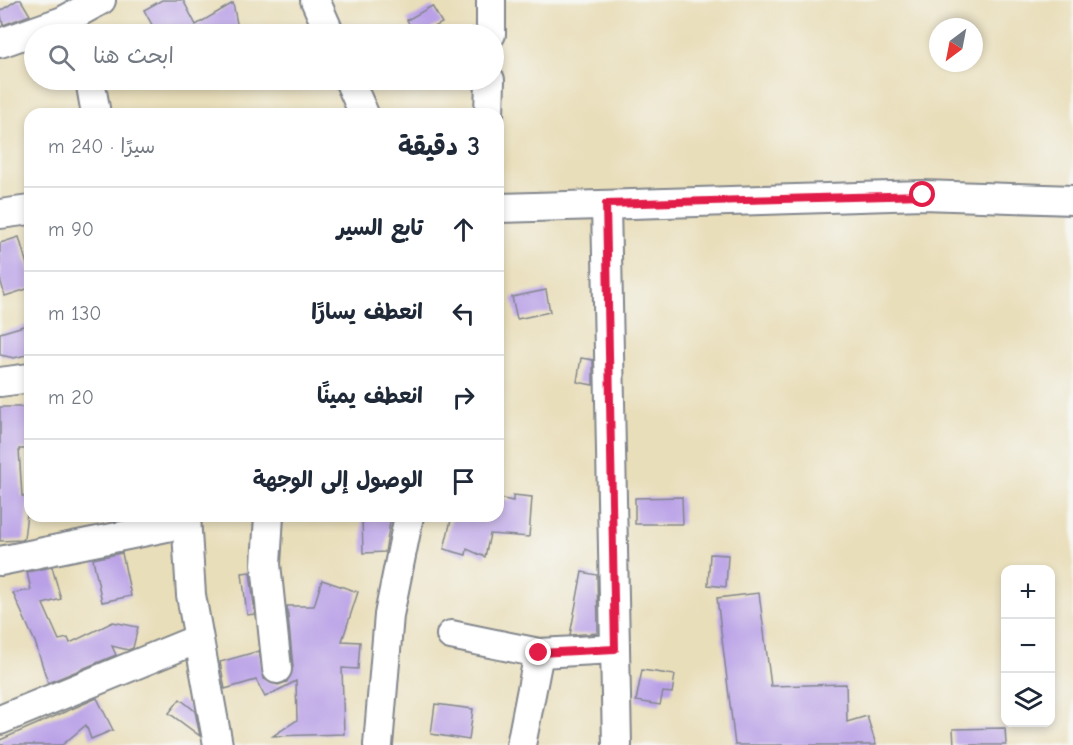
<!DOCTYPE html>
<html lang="ar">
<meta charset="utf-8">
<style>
:root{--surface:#fff;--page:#f6f6f7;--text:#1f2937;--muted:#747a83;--line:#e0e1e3}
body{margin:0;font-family:"Comic Neue","Playpen Sans Arabic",sans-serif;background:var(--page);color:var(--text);direction:rtl}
.controls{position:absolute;right:18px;bottom:18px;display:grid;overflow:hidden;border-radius:12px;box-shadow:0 3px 9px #0003}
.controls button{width:54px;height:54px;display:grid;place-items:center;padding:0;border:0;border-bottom:2px solid var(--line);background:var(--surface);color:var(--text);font:30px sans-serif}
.compass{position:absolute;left:929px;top:18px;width:54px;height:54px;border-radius:50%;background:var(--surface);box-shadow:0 3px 9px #0003;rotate:212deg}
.stop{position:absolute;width:18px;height:18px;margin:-14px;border:4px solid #e11d48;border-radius:50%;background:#fff}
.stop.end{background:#e11d48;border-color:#fff;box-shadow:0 2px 6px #0008}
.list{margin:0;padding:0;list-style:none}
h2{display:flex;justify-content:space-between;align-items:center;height:78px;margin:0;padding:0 24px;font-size:26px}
h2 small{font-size:20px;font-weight:400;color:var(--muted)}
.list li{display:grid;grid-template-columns:39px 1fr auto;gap:18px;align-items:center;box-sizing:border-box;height:84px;padding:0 24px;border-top:2px solid var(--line)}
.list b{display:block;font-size:22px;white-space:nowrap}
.list em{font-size:20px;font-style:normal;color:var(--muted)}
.icon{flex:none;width:33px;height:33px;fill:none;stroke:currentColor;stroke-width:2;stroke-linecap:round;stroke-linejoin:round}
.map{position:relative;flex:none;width:1073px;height:745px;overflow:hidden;direction:ltr}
.search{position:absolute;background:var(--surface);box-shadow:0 3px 9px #0003;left:24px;top:24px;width:480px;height:66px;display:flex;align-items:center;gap:15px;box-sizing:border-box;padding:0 21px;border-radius:33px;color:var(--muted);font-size:22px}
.panel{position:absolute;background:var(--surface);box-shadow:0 3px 9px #0003;left:24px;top:108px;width:480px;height:414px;border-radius:18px;direction:rtl}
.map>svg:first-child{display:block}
.building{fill:#baa1e7}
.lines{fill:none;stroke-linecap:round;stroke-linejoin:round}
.minor-casing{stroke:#82868c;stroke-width:32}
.minor{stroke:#fff;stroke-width:28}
.route{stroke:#e11d48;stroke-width:8}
</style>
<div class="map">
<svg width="1073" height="745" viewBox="0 0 1073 745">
<rect width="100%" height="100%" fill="#f6f6f2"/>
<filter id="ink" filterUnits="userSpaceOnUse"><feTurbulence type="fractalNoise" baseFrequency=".0167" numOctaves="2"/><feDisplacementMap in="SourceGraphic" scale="12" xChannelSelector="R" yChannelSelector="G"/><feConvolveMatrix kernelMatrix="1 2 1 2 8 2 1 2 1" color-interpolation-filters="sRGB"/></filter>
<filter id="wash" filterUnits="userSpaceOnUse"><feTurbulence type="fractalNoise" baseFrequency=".008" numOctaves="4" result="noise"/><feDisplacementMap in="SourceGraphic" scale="24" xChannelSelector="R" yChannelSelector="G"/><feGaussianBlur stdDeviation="1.35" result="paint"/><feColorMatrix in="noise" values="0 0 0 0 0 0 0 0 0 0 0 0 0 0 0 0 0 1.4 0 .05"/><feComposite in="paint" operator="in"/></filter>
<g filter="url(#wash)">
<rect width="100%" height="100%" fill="#e9deba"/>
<g id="blocks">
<g class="building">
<polygon points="17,0 21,0 30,15 3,25 0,11"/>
<polygon points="162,0 183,0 196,25 233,3 239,34 157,34 144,10"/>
<polygon points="432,6 442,23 421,34 415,34 407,20"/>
<polygon points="19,237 30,275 30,288 5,296 0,279 0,243"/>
<polygon points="546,290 550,312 517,319 512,297"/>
<polygon points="30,324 30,354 14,358 0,355 0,333"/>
<polygon points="581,358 593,360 593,385 577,382"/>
<polygon points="0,407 28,407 28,449 19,449 22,496 29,496 24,539 22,540 0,541"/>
<polygon points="513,495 532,497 529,537 490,534 485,557 467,549 466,555 444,549 452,516 498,516 498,498 513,501"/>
<polygon points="682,497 683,524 635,524 635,498"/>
<polygon points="391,516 385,552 363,553 362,517"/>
<polygon points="122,553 131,596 102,602 93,559"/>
<polygon points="710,554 728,555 726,587 708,585"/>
<polygon points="52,567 61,599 43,604 59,640 68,638 70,643 113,622 138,627 133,648 128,650 112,646 116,655 48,683 35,642 13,593 31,590 27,572"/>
<polygon points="250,572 255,614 247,615 242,573"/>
<polygon points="582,572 597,575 598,633 570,635"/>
<polygon points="322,580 358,592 342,641 360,642 358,669 342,668 344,734 273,736 297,720 296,681 265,697 256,680 225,689 220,662 259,651 264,679 278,685 287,682 293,667 287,606 314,606"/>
<polygon points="759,593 771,686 846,684 847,722 867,716 876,745 735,745 717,598"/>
<polygon points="642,670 675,675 672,693 663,692 660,705 636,701"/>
<polygon points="97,698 113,730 91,739 86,725 62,745 0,745 0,740"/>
<polygon points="180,699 195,711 200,736 169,713"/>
<polygon points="435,704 473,709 469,740 431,734"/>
<polygon points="1005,728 1006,745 954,745 953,729"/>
</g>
</g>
</g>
<g filter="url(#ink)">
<use href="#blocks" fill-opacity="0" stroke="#82868c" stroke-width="1.5"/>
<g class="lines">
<defs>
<g id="minor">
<polyline points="315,0 330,34"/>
<polyline points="491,34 491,0"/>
<polyline points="0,43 63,21 101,0"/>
<polyline points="90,80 96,114"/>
<polyline points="349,80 364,114"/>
<polyline points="489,114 490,80"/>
<polyline points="606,205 617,745"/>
<polyline points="498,208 923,195 1073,200"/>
<polyline points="0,214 30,210"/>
<polyline points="0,382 30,378"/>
<polyline points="186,516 191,595 218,745"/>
<polyline points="269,516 266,564 277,669"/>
<polyline points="0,561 186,523"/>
<polyline points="451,635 539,653 615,649"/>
<polyline points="0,720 198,639"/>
<polyline points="378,745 389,615 409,516"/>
<polyline points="521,745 539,653"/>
</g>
</defs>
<use href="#minor" class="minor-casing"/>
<use href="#minor" class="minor"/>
</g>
</g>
<g class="lines" filter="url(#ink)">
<polyline class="route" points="539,653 615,649 606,204 923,195"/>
</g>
</svg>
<div class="controls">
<button>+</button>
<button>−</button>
<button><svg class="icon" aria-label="layers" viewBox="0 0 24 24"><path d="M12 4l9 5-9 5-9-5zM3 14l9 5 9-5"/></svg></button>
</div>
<svg class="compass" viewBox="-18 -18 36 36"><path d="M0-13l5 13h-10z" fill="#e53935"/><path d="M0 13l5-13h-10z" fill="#747a83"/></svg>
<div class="stop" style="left:923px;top:195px"></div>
<div class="stop end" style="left:539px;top:653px"></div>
<div class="search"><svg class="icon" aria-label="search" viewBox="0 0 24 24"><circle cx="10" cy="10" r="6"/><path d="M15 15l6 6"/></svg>ابحث هنا</div>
<section class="panel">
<h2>3 دقيقة<small>سيرًا · 240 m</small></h2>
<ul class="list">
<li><svg class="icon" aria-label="ahead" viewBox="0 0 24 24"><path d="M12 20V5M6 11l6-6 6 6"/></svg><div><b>تابع السير</b></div><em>90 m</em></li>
<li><svg class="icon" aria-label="left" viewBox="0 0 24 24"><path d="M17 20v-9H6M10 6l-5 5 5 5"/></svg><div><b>انعطف يسارًا</b></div><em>130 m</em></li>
<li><svg class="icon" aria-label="right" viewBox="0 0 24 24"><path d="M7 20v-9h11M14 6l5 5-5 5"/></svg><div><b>انعطف يمينًا</b></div><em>20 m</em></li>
<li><svg class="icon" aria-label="arrive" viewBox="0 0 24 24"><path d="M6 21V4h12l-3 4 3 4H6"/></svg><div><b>الوصول إلى الوجهة</b></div></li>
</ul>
</section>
</div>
